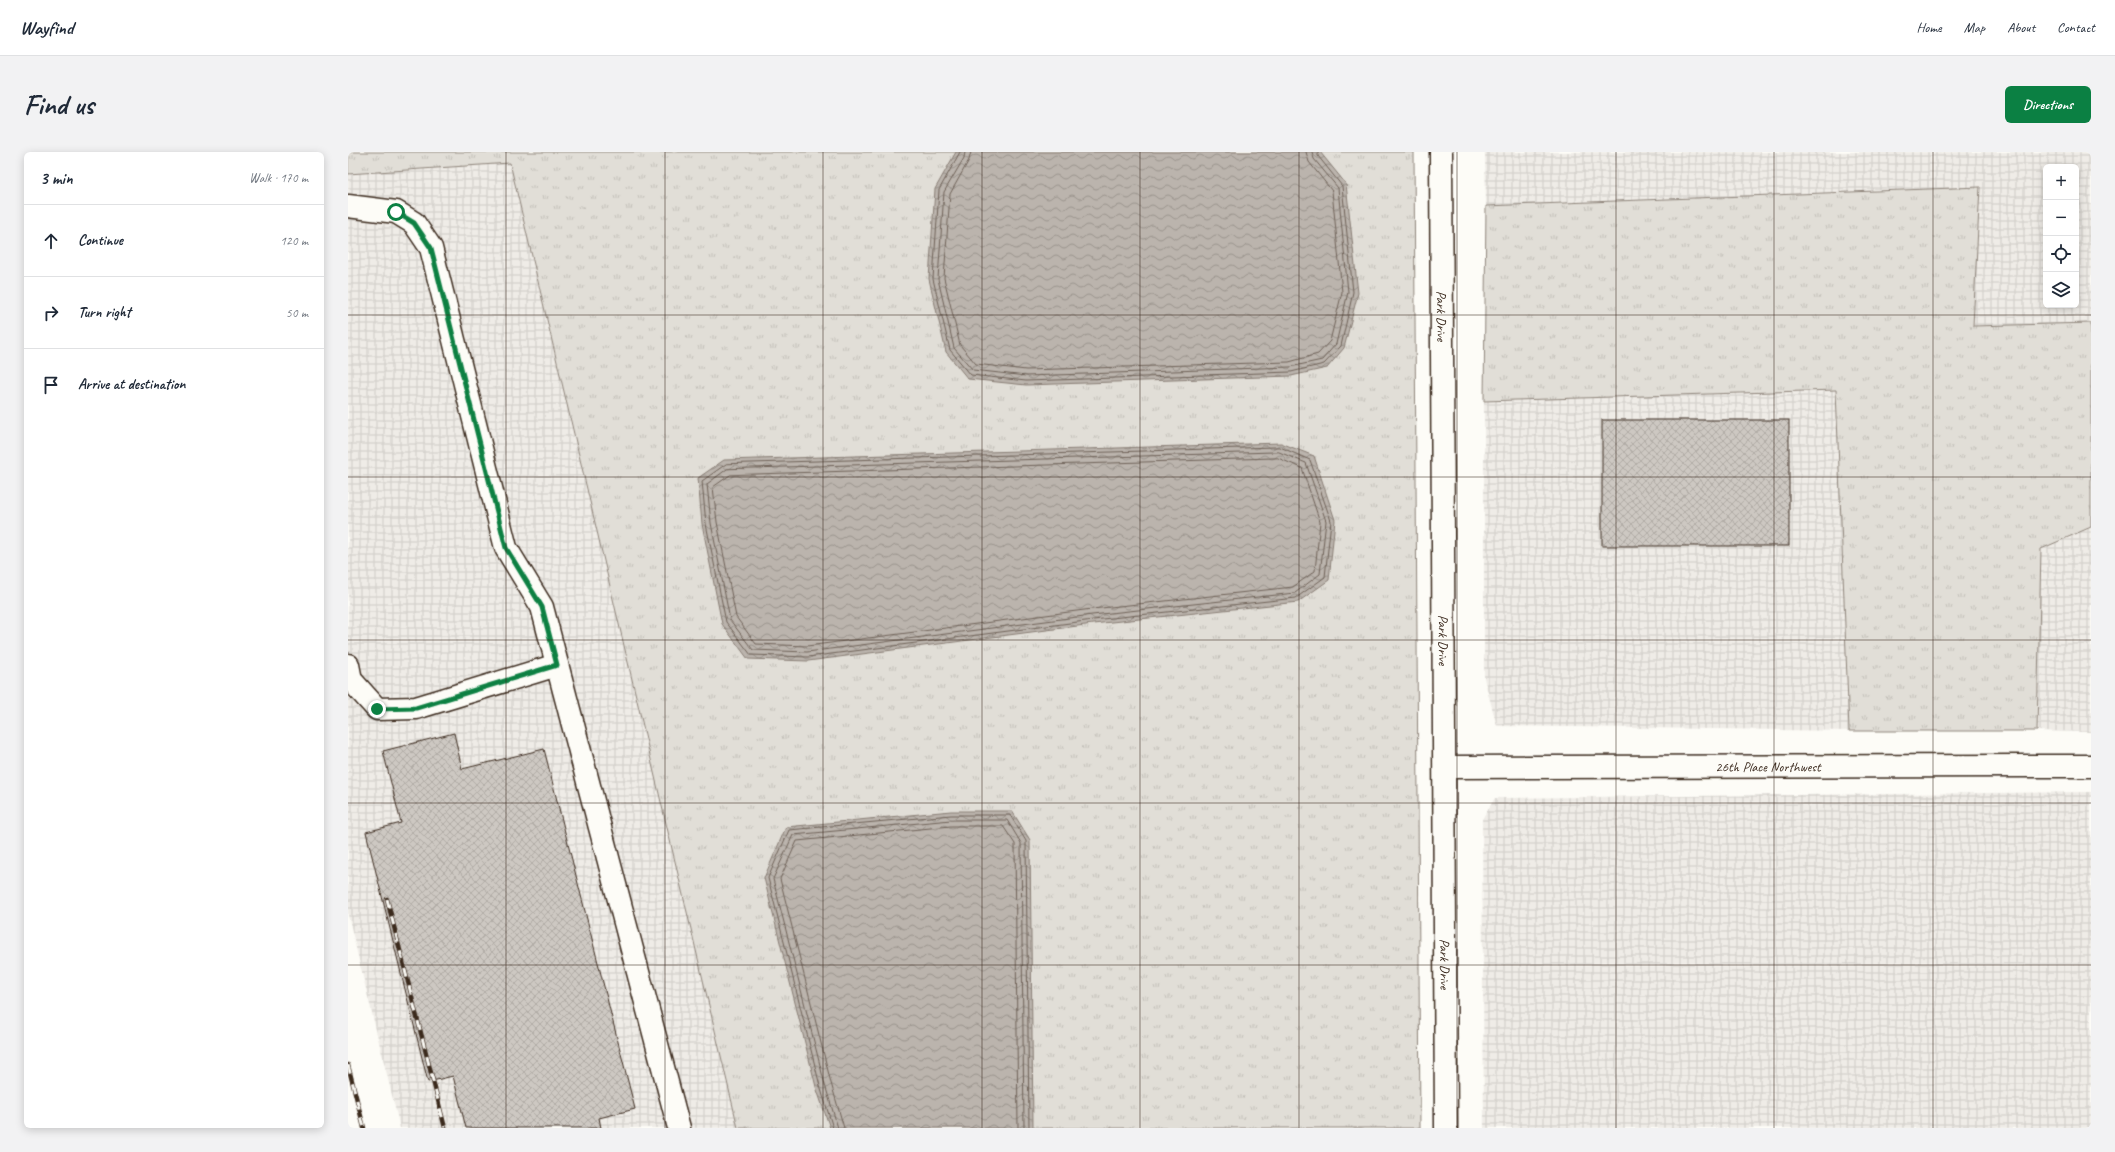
<!DOCTYPE html>
<meta charset="utf-8">
<style>
:root{--surface:#fff;--page:#f2f2f3;--text:#1f2937;--muted:#747a83;--line:#e0e1e3;--accent:#0b8043}
body{margin:0;font-family:Caveat,sans-serif;background:var(--page);color:var(--text)}
.controls{position:absolute;right:12px;top:12px;display:grid;overflow:hidden;border-radius:6px;box-shadow:0 2px 10px #0003}
.controls button{width:36px;height:36px;display:grid;place-items:center;padding:0;border:0;border-bottom:1px solid var(--line);background:var(--surface);color:var(--text);font:20px sans-serif}
.stop{position:absolute;width:12px;height:12px;margin:-9px;border:3px solid #0b8043;border-radius:50%;background:#fff}
.stop.end{background:#0b8043;border-color:#fff;box-shadow:0 1px 4px #0008}
.list{margin:0;padding:0;list-style:none}
h2{display:flex;justify-content:space-between;align-items:center;height:52px;margin:0;padding:0 16px;font-size:17px}
h2 small{font-size:13px;font-weight:400;color:var(--muted)}
.list li{display:grid;grid-template-columns:26px 1fr auto;gap:12px;align-items:center;box-sizing:border-box;height:72px;padding:0 16px;border-top:1px solid var(--line)}
.list b{display:block;font-size:15px;white-space:nowrap}
.list em{font-size:13px;font-style:normal;color:var(--muted)}
.icon{flex:none;width:22px;height:22px;fill:none;stroke:currentColor;stroke-width:2;stroke-linecap:round;stroke-linejoin:round}
.map{position:relative;flex:none;width:1743px;height:976px;overflow:hidden;border-radius:6px}
header{display:flex;align-items:center;gap:24px;box-sizing:border-box;height:56px;padding:0 20px;background:var(--surface);border-bottom:1px solid var(--line)}
header strong{font-size:19px}
nav{display:flex;gap:22px;margin-inline-start:auto;font-size:14px}
.intro{display:flex;align-items:center;justify-content:space-between;box-sizing:border-box;height:96px;padding:0 24px}
h1{margin:0;font-size:28px}
.button{padding:10px 18px;border-radius:6px;background:var(--accent);color:#fff;font-size:14px;font-weight:700}
main{display:flex;gap:24px;padding:0 24px}
aside{flex:1;background:var(--surface);border-radius:6px;box-shadow:0 2px 10px #0003}
.map>svg:first-child{display:block}
.industrial{fill:url(#industrial-grid);fill-rule:evenodd}
.grass{fill:url(#grass-tufts);stroke:#8e847a}
.water{fill:url(#water-waves);stroke:#887d74}
.lines{fill:none;stroke-linecap:round;stroke-linejoin:round}
.shore{stroke:#6e6157;stroke-width:1}
.building{fill:url(#building-cross-hatch);stroke:#3b2a1e}
.minor-casing{stroke:#3b2a1e;stroke-width:25}
.minor{stroke:#fdfcf7;stroke-width:22}
.rail-casing{stroke:#3b2a1e;stroke-width:4.5}
.rail{stroke:#fdfcf7;stroke-width:3;stroke-dasharray:9;stroke-linecap:butt}
.route{stroke:#0b8043;stroke-width:5}
.grid{fill:none;stroke:#3b2a1e;stroke-width:1;stroke-opacity:0.55}
.labels{text-anchor:middle;dominant-baseline:central;stroke-width:4;stroke-linejoin:round;paint-order:stroke}
.street-label{font-size:14px;fill:#3b2a1e;stroke:#fdfcf7}
</style>
<header>
<strong>Wayfind</strong>
<nav><a>Home</a><a>Map</a><a>About</a><a>Contact</a></nav>
</header>
<div class="intro"><h1>Find us</h1><a class="button">Directions</a></div>
<main>
<aside>
<h2>3 min<small>Walk · 170 m</small></h2>
<ul class="list">
<li><svg class="icon" aria-label="ahead" viewBox="0 0 24 24"><path d="M12 20V5M6 11l6-6 6 6"/></svg><div><b>Continue</b></div><em>120 m</em></li>
<li><svg class="icon" aria-label="right" viewBox="0 0 24 24"><path d="M7 20v-9h11M14 6l5 5-5 5"/></svg><div><b>Turn right</b></div><em>50 m</em></li>
<li><svg class="icon" aria-label="arrive" viewBox="0 0 24 24"><path d="M6 21V4h12l-3 4 3 4H6"/></svg><div><b>Arrive at destination</b></div></li>
</ul>
</aside>
<div class="map">
<svg width="1743" height="976" viewBox="0 0 1743 976">
<defs>
<pattern id="industrial-grid" width="8" height="8" patternUnits="userSpaceOnUse"><rect width="8" height="8" fill="#efece7"/><path d="M0 4h8M4 0v8" fill="none" stroke="#cecbc6"/></pattern>
<pattern id="grass-tufts" width="24" height="20" patternUnits="userSpaceOnUse"><rect width="24" height="20" fill="#e1ded7"/><path d="M3 7l-1-3M5 7V3M7 7l1-3M15 17l-1-3M17 17v-4M19 17l1-3" fill="none" stroke="#c2bfb8"/></pattern>
<pattern id="water-waves" width="16" height="10" patternUnits="userSpaceOnUse"><rect width="16" height="10" fill="#bbb4ad"/><path d="M0 5q4-4 8 0t8 0" fill="none" stroke="#99938c"/></pattern>
<pattern id="building-cross-hatch" width="8" height="8" patternUnits="userSpaceOnUse"><rect width="8" height="8" fill="#cdc8c2"/><path d="M0 0l8 8M0 8l8-8" fill="none" stroke="#b1aca6"/></pattern>
</defs>
<rect width="100%" height="100%" fill="#fdfcf7"/>
<filter id="ink" filterUnits="userSpaceOnUse"><feTurbulence type="fractalNoise" baseFrequency=".025" numOctaves="2"/><feDisplacementMap in="SourceGraphic" scale="8" xChannelSelector="R" yChannelSelector="G"/><feConvolveMatrix kernelMatrix="1 2 1 2 8 2 1 2 1" color-interpolation-filters="sRGB"/></filter>
<g filter="url(#ink)">
<g class="industrial">
<path d="M1137,0h606v171l-118,3 6,-139 -493,19zM1698,15h30v138h-30z"/>
<polygon points="162,11 390,976 52,976 0,763 0,22"/>
<polygon points="1488,238 1501,579 1149,574 1136,526 1136,249"/>
<polygon points="1743,375 1743,580 1689,579 1693,397"/>
<polygon points="1743,640 1743,976 1136,976 1134,667 1147,646"/>
</g>
<g class="grass">
<polygon points="0,0 1066,0 1072,976 390,976 162,11 0,22"/>
<polygon points="1632,35 1625,174 1743,171 1743,375 1693,397 1689,579 1501,579 1488,238 1136,249 1138,54"/>
</g>
<g class="water">
<polygon points="608,0 972,0 998,32 1010,141 996,196 979,216 943,224 678,233 620,227 598,200 581,127 587,37"/>
<polygon points="933,291 966,304 987,368 981,428 950,450 745,472 460,509 400,507 374,472 354,372 350,326 376,308"/>
<polygon points="603,659 664,659 682,688 685,976 482,976 468,935 416,726 438,675"/>
</g>
<g class="lines">
<g class="shore">
<polyline points="612,0 591,38 585,127 602,198 623,223 678,229 943,220 976,212 993,194 1005,140 994,34 970,4 970,0"/>
<polyline points="617,0 616,6 596,40 590,127 606,196 625,218 678,224 942,215 974,208 988,192 1000,140 990,36 966,7 964,0"/>
<polyline points="623,0 621,8 602,42 596,126 612,193 628,212 678,218 941,210 970,202 982,189 994,140 984,39 961,10 958,0"/>
<polygon points="932,295 962,308 983,369 977,425 948,446 745,468 460,505 403,503 378,470 358,372 354,329 378,312"/>
<polygon points="931,300 958,311 978,369 972,422 947,441 744,463 459,500 405,498 382,468 363,371 359,332 379,317"/>
<polygon points="930,306 954,316 972,370 967,419 945,435 744,457 459,494 408,492 388,465 369,370 365,335 382,323"/>
<polyline points="485,976 472,934 420,726 441,678 603,663 662,663 678,689 681,976"/>
<polyline points="490,976 477,933 425,727 445,683 603,668 659,668 673,691 676,976"/>
<polyline points="496,976 483,931 432,727 449,689 603,674 655,674 667,692 670,976"/>
</g>
</g>
<g class="building">
<rect x="1254" y="268" width="187" height="126"/>
<polygon points="106,581 114,617 196,597 287,957 251,966 253,976 118,976 105,924 80,930 18,680 53,671 35,599"/>
</g>
<g class="lines">
<defs>
<g id="minor">
<path id="s1" d="M1093,0l5,976"/>
<polyline points="0,54 48,60 66,71 83,96 158,396 194,455 331,976"/>
<polyline points="0,513 3,528 29,557 68,556 209,513"/>
<path id="s2" d="M1097,615l646,-1"/>
</g>
</defs>
<use href="#minor" class="minor-casing"/>
<use href="#minor" class="minor"/>
<defs>
<g id="rail">
<polyline points="39,747 97,976"/>
<polyline points="0,913 16,976"/>
</g>
</defs>
<use href="#rail" class="rail-casing"/>
<use href="#rail" class="rail"/>
</g>
</g>
<g class="lines" filter="url(#ink)">
<polyline class="route" points="29,557 68,556 209,513 194,455 158,396 83,96 66,71 48,60"/>
</g>
<path class="grid" d="M158,0v976M317,0v976M475,0v976M634,0v976M792,0v976M951,0v976M1109,0v976M1268,0v976M1426,0v976M1585,0v976M0,163h1743M0,325h1743M0,488h1743M0,651h1743M0,813h1743"/>
<g class="labels">
<g class="street-label">
<text stroke="none"><textPath href="#s1" startOffset="164">Park Drive</textPath></text>
<text stroke="none"><textPath href="#s1" startOffset="488">Park Drive</textPath></text>
<text stroke="none"><textPath href="#s2" startOffset="323">26th Place Northwest</textPath></text>
<text stroke="none"><textPath href="#s1" startOffset="812">Park Drive</textPath></text>
</g>
</g>
</svg>
<div class="controls">
<button>+</button>
<button>−</button>
<button><svg class="icon" aria-label="locate" viewBox="0 0 24 24"><circle cx="12" cy="12" r="6"/><path d="M12 2v4M12 18v4M2 12h4M18 12h4"/></svg></button>
<button><svg class="icon" aria-label="layers" viewBox="0 0 24 24"><path d="M12 4l9 5-9 5-9-5zM3 14l9 5 9-5"/></svg></button>
</div>
<div class="stop" style="left:48px;top:60px"></div>
<div class="stop end" style="left:29px;top:557px"></div>
</div>
</main>
